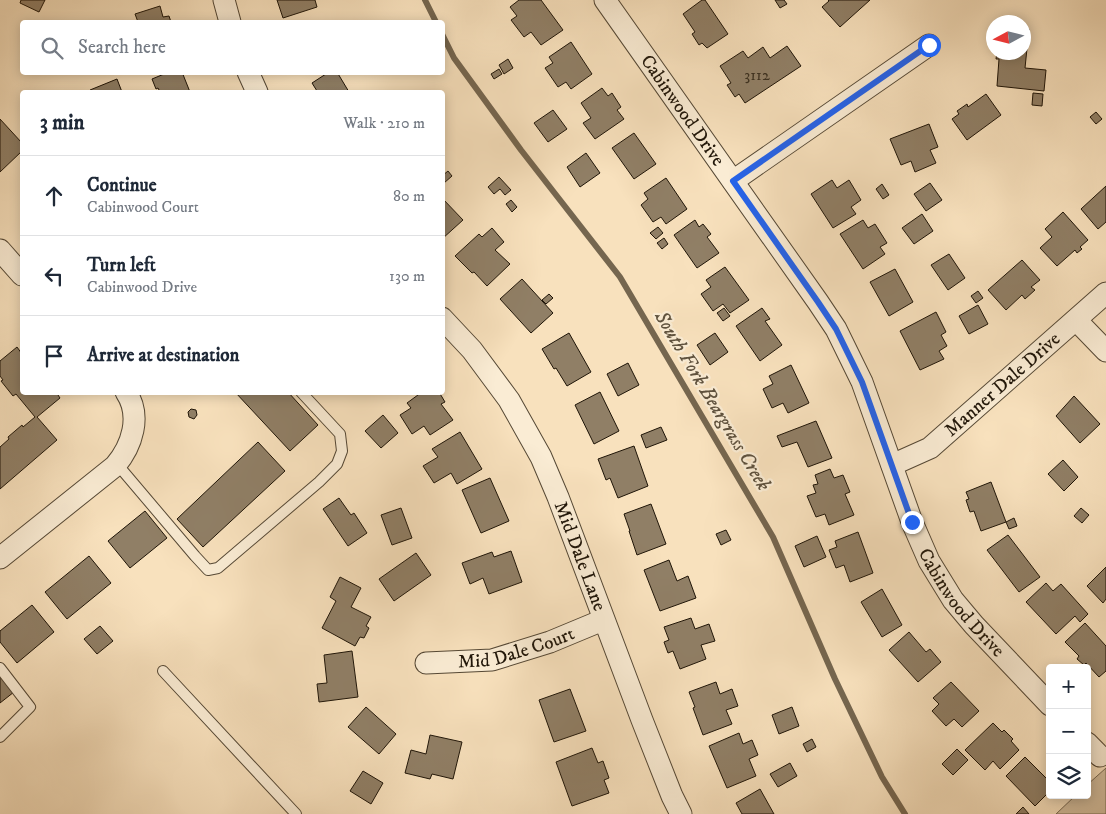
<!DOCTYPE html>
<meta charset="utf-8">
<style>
:root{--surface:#fff;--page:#f6f6f7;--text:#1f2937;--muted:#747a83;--line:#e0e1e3}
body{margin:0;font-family:"IM FELL DW Pica",serif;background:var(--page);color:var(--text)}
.controls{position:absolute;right:15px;bottom:15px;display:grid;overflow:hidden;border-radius:5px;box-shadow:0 2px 12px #0003}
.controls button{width:45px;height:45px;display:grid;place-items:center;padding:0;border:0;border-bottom:1px solid var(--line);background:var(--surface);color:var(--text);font:25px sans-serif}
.compass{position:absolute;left:986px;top:15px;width:45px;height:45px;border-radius:50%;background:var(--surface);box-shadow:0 2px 12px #0003;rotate:263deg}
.stop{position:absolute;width:15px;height:15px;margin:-11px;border:4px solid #2563eb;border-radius:50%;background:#fff}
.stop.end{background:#2563eb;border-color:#fff;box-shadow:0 1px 5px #0008}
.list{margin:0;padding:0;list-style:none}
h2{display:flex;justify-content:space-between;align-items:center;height:65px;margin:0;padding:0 20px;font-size:21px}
h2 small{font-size:16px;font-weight:400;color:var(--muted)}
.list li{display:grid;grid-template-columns:32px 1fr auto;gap:15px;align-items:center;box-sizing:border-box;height:80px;padding:0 20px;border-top:1px solid var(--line)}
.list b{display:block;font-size:19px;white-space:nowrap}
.list p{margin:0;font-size:16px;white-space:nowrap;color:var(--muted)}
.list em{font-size:16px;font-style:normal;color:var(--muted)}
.icon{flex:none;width:28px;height:28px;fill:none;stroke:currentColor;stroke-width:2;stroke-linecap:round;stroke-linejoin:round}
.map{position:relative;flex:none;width:1106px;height:814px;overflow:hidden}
.search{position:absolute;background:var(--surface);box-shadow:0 2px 12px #0003;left:20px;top:20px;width:425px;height:55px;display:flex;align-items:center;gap:12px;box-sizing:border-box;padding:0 18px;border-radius:5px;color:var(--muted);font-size:19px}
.panel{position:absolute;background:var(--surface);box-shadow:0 2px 12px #0003;left:20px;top:90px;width:425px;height:305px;border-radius:5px}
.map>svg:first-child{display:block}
.green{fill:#d3be9e;stroke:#796a53}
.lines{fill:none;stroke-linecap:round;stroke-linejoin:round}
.stream{stroke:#75664f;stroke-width:6}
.building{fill:#907f66;stroke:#1f1508}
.lane-casing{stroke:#554835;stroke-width:12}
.street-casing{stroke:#554835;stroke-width:23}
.lane{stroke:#faecd4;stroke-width:10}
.street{stroke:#faecd4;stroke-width:21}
.route{stroke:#2563eb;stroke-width:6}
.labels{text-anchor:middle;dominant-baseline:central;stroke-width:4.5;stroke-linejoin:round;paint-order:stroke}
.number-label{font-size:16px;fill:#3b3020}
.street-label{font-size:19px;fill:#1f1508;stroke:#faecd4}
.water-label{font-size:20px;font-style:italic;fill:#5f523e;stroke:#faecd4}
</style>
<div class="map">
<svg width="1106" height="814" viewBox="0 0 1106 814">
<rect width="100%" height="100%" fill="#f8e1bd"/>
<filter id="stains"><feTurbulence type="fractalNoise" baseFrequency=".004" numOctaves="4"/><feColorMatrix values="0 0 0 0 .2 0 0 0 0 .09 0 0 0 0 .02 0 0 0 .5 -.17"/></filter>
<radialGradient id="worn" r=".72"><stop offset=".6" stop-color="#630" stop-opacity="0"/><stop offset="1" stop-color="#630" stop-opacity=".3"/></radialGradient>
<polygon class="green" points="1106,768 1106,814 1056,814 1076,795 1087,795 1087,785"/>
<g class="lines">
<g class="stream">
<polyline points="425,0 436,22"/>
<polyline points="442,34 454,58 521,150 620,277 773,537 835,679 882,777 905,814"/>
</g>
</g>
<g class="building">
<polygon points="21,0 45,0 39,12 20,3"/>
<polygon points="277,0 315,0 317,7 283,18"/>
<polygon points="519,0 541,0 563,30 541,45 531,32 524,37 511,20 517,16 510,7"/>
<polygon points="702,0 705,0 728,34 707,48 702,43 699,45 692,34 695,32 683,14"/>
<polygon points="775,0 784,0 787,4 780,8"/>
<polygon points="828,0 870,0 840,27 822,7 829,1"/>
<polygon points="160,6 163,17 169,16 171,22 138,22 135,14"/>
<polygon points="1024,29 1029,29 1025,68 1046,70 1044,91 997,86 999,59 996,59 997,52 1024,52"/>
<polygon points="571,42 592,74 571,89 566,82 558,87 545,68 553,63 549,57"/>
<polygon points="787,46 801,66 745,103 739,94 735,97 727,85 731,83 720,66 743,51 748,58 763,47 770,58"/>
<polygon points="508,59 513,68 504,74 499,65"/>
<polygon points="499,69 502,74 494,79 491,74"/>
<polygon points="169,72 182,72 190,92 160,92 158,88 156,89 152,79"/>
<polygon points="329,72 337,72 349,92 314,92 317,91 312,83"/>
<polygon points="117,79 122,92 91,92 90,90"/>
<polygon points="602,88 608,96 612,93 621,107 617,110 624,119 595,139 583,123 591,118 581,103"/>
<polygon points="1033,93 1043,94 1042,106 1032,105"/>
<polygon points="986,94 1001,115 967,140 952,119 959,114 957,111 967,104 968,107"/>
<polygon points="553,110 567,129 548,142 534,123"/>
<polygon points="1096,112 1102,119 1096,124 1090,117"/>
<polygon points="0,119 22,143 22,151 0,172"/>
<polygon points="929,124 938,147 930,150 936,163 915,172 911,161 901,165 890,139"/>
<polygon points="634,133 656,164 634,179 612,148"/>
<polygon points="586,153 600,173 580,187 567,167"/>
<polygon points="448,171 452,176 444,183 442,182 442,176"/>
<polygon points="499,177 511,190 505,195 500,189 494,194 488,187"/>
<polygon points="666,178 687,209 666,224 661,217 653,222 641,205 648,199 644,193"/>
<polygon points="832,180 837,188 849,180 861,200 851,207 856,214 833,228 811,194"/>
<polygon points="930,183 942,200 926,211 914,194"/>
<polygon points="882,184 889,195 883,199 876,189"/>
<polygon points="1106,186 1106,222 1098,229 1081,209"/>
<polygon points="442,198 463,220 442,239"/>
<polygon points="511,200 517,207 512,212 506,204"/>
<polygon points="1063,212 1088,240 1080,247 1082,249 1077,253 1075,250 1057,266 1040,248 1052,237 1045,229"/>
<polygon points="922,214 933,231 914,244 902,228"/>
<polygon points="695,220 699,227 703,224 711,234 707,237 719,253 697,268 674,235"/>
<polygon points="863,220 868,228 875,224 887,243 880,247 885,254 863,269 840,234"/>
<polygon points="658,227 663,233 656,239 650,233"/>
<polygon points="492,228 504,242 495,250 510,264 487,286 474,272 472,273 455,256 479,234 482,237"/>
<polygon points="664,238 668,244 662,249 657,243"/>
<polygon points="949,254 965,278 948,290 931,265"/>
<polygon points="1022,260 1040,280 1031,287 1035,290 1025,299 1022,295 1006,310 988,290"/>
<polygon points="725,267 749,300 730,313 723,304 713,311 701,294 711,287 706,280"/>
<polygon points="895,269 913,302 889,316 870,282"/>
<polygon points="522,279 553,313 531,333 500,299"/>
<polygon points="978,291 983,298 976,303 971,296"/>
<polygon points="549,294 553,298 546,304 542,300"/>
<polygon points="978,305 988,324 969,334 959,316"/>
<polygon points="724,308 730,316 723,321 717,313"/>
<polygon points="762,308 770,319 765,321 782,345 760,361 736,326"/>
<polygon points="936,312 946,332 941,335 947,346 939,351 944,359 920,370 900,331"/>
<polygon points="569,333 591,372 567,386 556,368 554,369 542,349"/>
<polygon points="715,333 728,352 710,365 697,345"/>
<polygon points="17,347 22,354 22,392 56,392 60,398 37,417 57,440 0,489 0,447 9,439 8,437 22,425 23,427 35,417 16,394 13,396 1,381 3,380 0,376 0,361"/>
<polygon points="628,363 639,385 618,396 607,374"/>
<polygon points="791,365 809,403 788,413 783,403 772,408 763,389 773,384 769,376"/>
<polygon points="235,392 288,392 318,425 290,451"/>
<polygon points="422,392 434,392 434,394 439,392 445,402 441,404 453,420 430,435 424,426 412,434 400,415 411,408 407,403"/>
<polygon points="600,392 619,431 594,444 575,405"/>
<polygon points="1074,396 1100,424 1080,443 1056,416"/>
<polygon points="191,409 196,410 197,415 194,419 189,417 188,412"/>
<polygon points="383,415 398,433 381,448 365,431"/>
<polygon points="816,421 832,458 808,467 797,442 782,447 777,436"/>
<polygon points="661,427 667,440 646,448 641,435"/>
<polygon points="460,432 482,469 457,484 451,473 434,483 423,466 438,457 432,449"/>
<polygon points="258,442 285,471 203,547 177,519"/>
<polygon points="634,446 648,486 618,498 610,478 606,480 598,459"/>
<polygon points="1063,460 1078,477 1064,491 1048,474"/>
<polygon points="830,469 834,478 843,475 850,492 845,494 854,515 829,525 825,514 816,517 807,496 816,493 813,485 818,484 815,475"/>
<polygon points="490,478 509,521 481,533 462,490"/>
<polygon points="991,482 1006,522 981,531 974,511 970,512 966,500 969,499 966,492"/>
<polygon points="339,498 351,515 354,513 367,533 348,546 323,509"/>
<polygon points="651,504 666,544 637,555 629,531 630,531 624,514"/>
<polygon points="401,508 412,538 392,545 381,515"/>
<polygon points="1081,508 1089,515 1082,523 1074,516"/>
<polygon points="145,511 167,538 130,568 108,541"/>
<polygon points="1014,518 1017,526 1009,529 1006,522"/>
<polygon points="726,530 731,540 721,545 716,534"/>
<polygon points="858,532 873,573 850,582 844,565 836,568 829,550 837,547 835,541"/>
<polygon points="1008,535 1040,577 1019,592 987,550"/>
<polygon points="817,536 826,557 804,567 795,546"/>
<polygon points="511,551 522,582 489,594 483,578 470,584 462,563 492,552 494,557"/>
<polygon points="416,553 431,575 394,601 379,579"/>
<polygon points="89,556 111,583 67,619 45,592"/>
<polygon points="669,560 677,581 688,576 696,598 660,611 644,570"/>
<polygon points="1106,567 1106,599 1103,603 1087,586"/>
<polygon points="340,577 361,588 351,607 371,617 366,626 369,628 364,638 360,637 355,646 322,628 336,601 330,597"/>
<polygon points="1046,583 1053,591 1061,584 1088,614 1080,622 1075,616 1056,634 1026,602"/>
<polygon points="882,589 902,625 882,637 861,602"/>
<polygon points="32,605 54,632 17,663 0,642 0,631"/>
<polygon points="691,618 695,629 709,624 715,641 701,645 706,659 680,669 673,651 668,653 664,642 669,640 664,627"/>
<polygon points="1085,623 1106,646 1106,671 1099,677 1086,663 1084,665 1077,659 1079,656 1065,642"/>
<polygon points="100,626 113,641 97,654 84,639"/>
<polygon points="909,632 926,652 930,649 941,662 918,682 889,650"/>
<polygon points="352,651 358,697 319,702 317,684 327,683 324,655"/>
<polygon points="0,675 14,692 0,703"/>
<polygon points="716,682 720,694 732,689 738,706 726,710 732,724 703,735 693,708 695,707 689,692"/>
<polygon points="951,682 979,711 962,727 954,719 946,726 932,711 939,704 933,698"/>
<polygon points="570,689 586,731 554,742 539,700"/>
<polygon points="366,707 396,734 379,754 348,727"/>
<polygon points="792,707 799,726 779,734 772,715"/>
<polygon points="993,723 1002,732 1004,730 1013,739 1011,741 1019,750 1000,769 993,761 985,770 965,750"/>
<polygon points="739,733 743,744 752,740 758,755 749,759 756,776 727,788 709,746"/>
<polygon points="430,735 462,742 453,779 432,774 430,779 405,773 411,750 426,754"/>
<polygon points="812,739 816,747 807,752 803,744"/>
<polygon points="592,748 598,763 603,761 609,778 604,780 609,793 572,806 556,762"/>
<polygon points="957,749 968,760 953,775 942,764"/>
<polygon points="1025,757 1050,782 1050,791 1035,806 1006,776"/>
<polygon points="790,763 797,776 778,787 770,774"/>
<polygon points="363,771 383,783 371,804 350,791"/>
<polygon points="760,789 774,814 742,814 736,803"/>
<polygon points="1023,807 1029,814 1016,814"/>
</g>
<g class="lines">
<defs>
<g id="lane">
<polyline points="117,464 195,556 208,570 218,568 319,482 337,464 342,451 340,434 301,392"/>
<polyline points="0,668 30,707 0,737"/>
<polyline points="163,671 296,814"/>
</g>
<g id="street">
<polyline points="224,0 230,22"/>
<path id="s1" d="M605,0l213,302 18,27 26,53 50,140 17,39 24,39 21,25 76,80"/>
<polyline points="248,72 257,92"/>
<polyline points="733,181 929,45"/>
<polyline points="0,250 22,275"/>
<path id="s2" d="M442,318l30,32 37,50 32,57 17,40 84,223 30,76 9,18"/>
<polyline points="1076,320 1106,351"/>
<path id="s3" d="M892,465l38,-17 176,-155"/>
<path d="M0,558l115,-92c17,-20 27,-50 11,-74"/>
<path id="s4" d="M426,663l66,-3 58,-18 53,-22"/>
<polyline points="1087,743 1100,756"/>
</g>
</defs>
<use href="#lane" class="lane-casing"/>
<use href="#street" class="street-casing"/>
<use href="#lane" class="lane"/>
<use href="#street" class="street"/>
</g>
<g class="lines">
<polyline class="route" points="912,522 862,382 836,329 818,302 733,181 929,45"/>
</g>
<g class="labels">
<g class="number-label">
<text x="757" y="75">3112</text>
</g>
<g class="street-label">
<text stroke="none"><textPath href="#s1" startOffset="135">Cabinwood Drive</textPath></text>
<text stroke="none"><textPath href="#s3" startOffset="138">Manner Dale Drive</textPath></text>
<text stroke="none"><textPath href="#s2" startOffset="278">Mid Dale Lane</textPath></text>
<text stroke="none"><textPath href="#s1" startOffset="705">Cabinwood Drive</textPath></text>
<text stroke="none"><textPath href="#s4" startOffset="92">Mid Dale Court</textPath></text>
</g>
<g class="water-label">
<text transform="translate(712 401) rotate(59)">South Fork Beargrass Creek</text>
</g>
</g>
<rect width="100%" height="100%" filter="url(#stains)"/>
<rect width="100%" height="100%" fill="url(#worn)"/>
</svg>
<div class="controls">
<button>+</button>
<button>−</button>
<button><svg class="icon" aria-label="layers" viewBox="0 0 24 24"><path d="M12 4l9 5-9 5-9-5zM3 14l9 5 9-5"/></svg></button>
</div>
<svg class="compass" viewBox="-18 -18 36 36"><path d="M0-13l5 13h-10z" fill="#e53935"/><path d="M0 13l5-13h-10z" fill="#747a83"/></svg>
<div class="stop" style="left:929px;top:45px"></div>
<div class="stop end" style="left:912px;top:522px"></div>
<div class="search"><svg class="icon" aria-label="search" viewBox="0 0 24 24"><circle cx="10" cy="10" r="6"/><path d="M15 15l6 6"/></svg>Search here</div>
<section class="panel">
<h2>3 min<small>Walk · 210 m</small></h2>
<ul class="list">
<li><svg class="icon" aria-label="ahead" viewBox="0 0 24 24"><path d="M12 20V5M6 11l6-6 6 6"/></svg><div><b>Continue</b><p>Cabinwood Court</p></div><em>80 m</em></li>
<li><svg class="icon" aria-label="left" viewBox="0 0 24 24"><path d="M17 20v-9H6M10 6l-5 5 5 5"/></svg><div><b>Turn left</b><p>Cabinwood Drive</p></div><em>130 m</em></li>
<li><svg class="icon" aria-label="arrive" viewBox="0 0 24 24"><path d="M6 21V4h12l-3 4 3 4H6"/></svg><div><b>Arrive at destination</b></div></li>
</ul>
</section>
</div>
